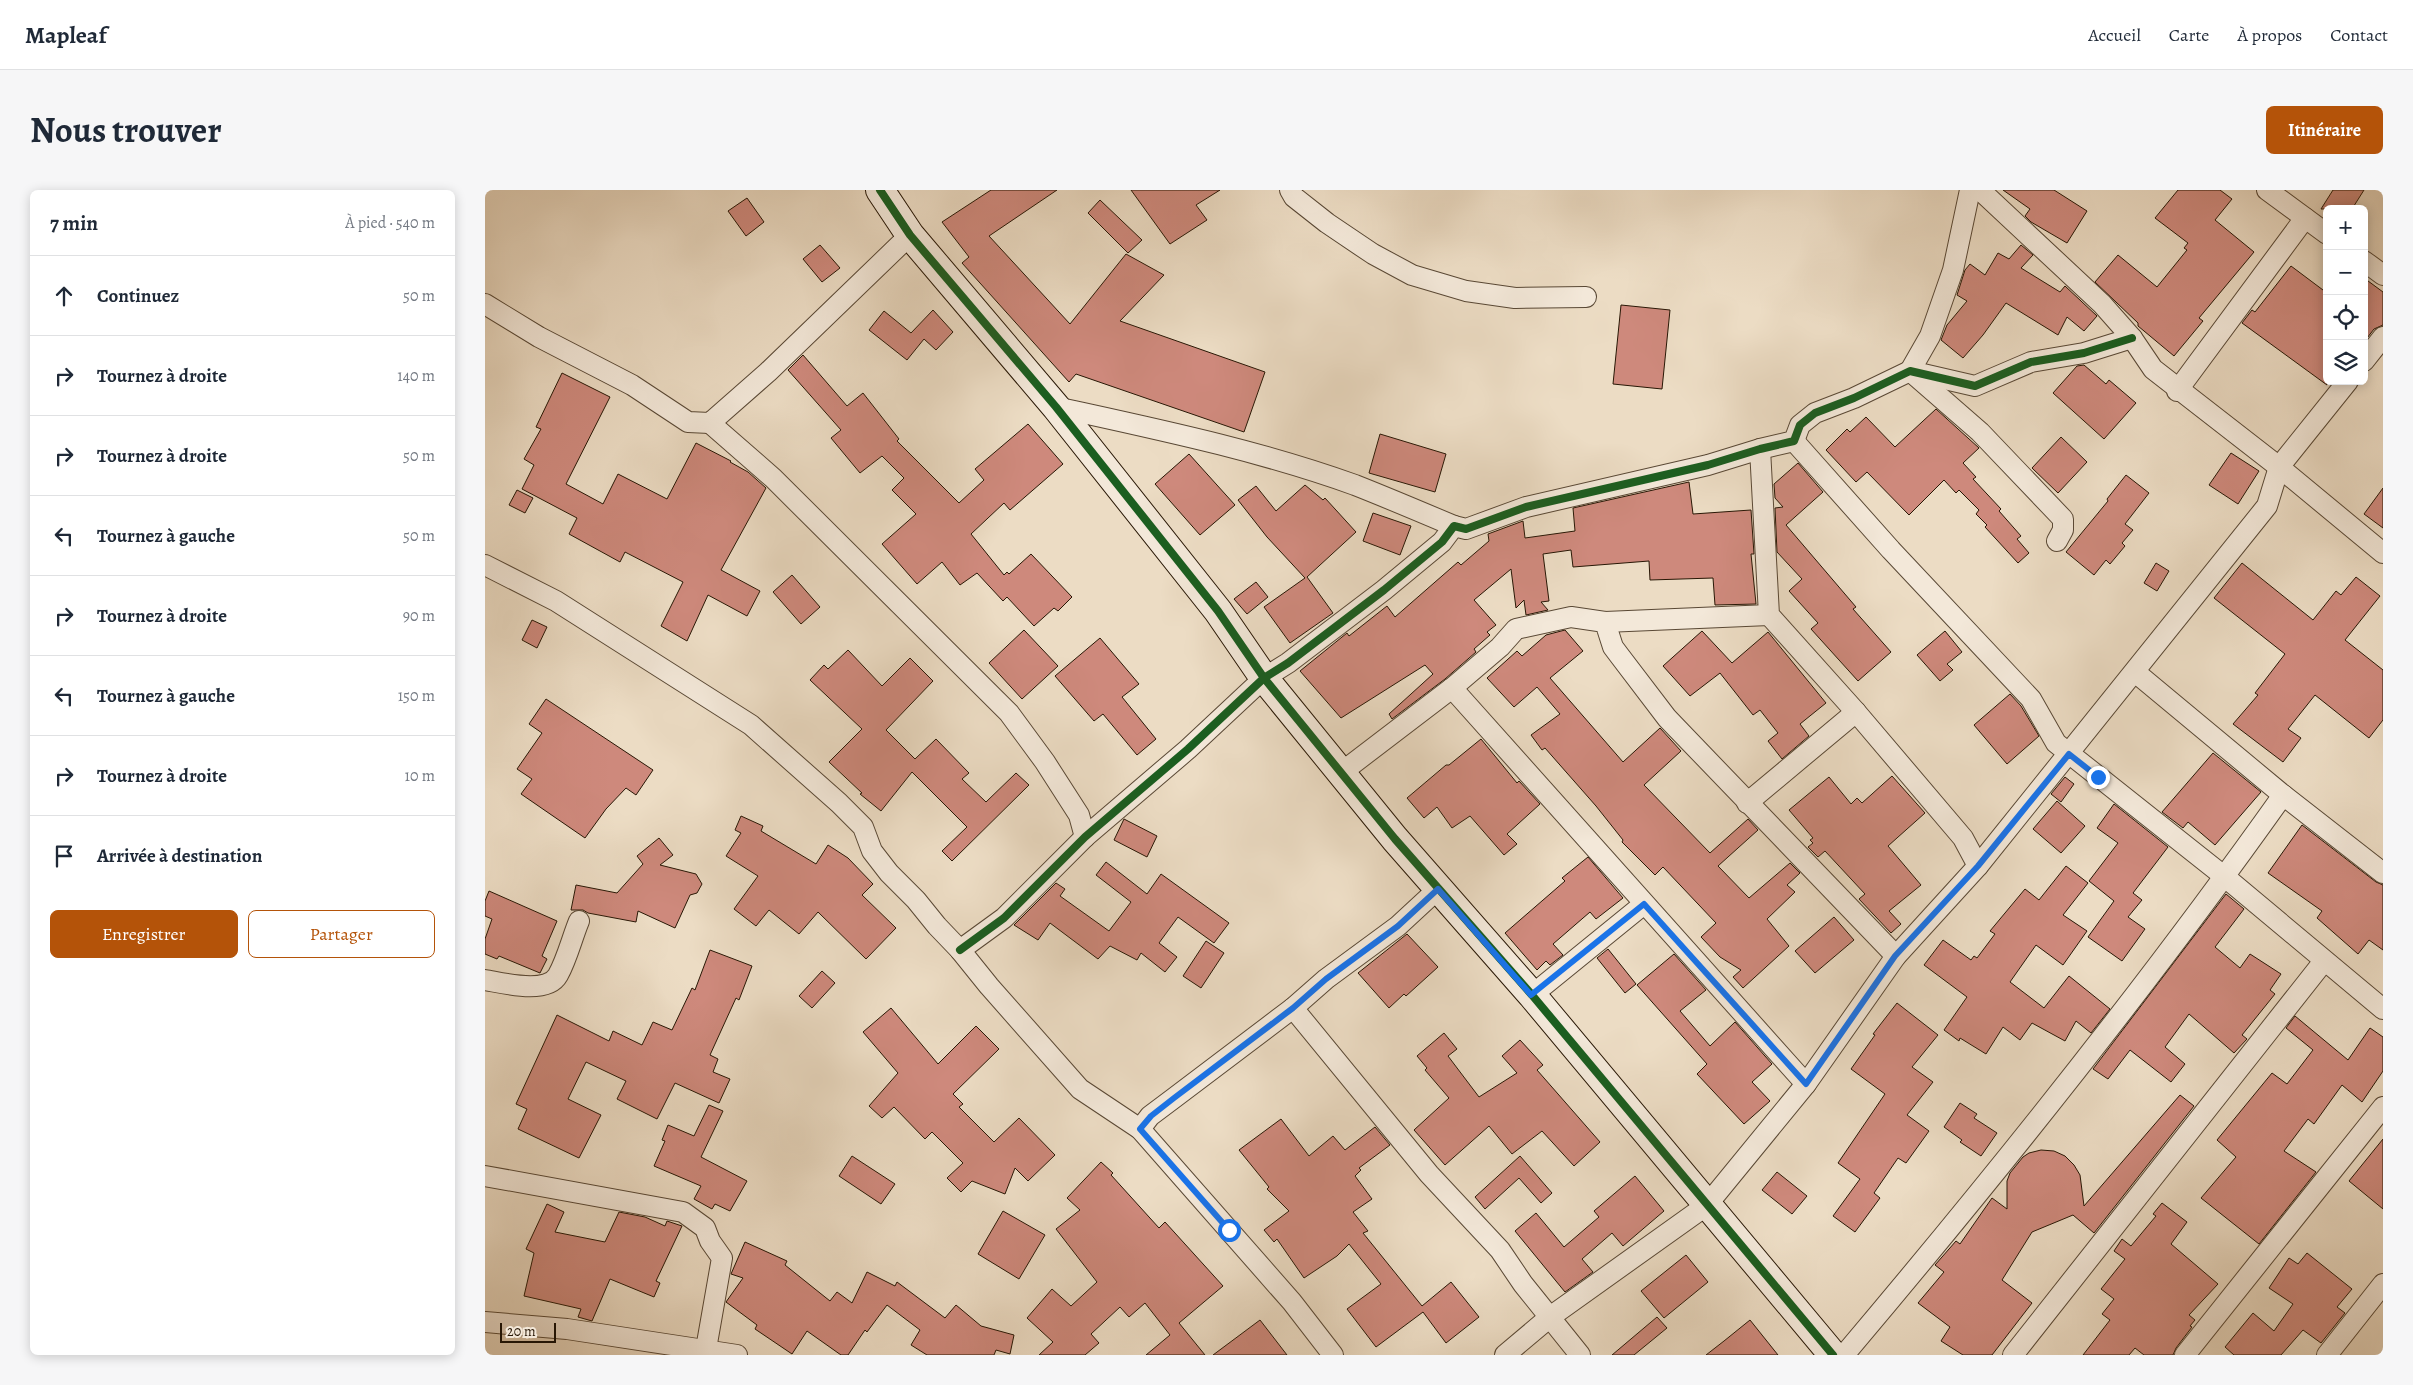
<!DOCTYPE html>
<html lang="fr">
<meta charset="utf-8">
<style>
:root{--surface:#fff;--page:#f6f6f7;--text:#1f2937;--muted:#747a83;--line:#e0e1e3;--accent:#b45309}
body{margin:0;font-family:Alegreya,serif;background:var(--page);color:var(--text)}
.controls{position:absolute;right:15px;top:15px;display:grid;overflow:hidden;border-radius:8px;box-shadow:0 2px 12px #0003}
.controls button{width:45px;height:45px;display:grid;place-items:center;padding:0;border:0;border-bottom:1px solid var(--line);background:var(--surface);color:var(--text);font:25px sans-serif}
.scale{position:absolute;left:15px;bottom:12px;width:56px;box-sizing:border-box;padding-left:5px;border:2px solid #281705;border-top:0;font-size:14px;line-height:18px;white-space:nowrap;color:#281705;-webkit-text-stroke:4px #f3e8d9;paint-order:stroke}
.stop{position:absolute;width:15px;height:15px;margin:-11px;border:4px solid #1a73e8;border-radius:50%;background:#fff}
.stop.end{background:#1a73e8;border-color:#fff;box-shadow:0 1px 5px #0008}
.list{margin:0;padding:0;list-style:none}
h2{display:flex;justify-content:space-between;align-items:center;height:65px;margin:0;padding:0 20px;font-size:21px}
h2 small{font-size:16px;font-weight:400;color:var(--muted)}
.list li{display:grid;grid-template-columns:32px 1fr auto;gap:15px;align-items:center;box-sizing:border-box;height:80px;padding:0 20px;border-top:1px solid var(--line)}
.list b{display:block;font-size:19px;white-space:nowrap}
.list em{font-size:16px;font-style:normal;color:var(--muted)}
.actions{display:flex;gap:10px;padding:15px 20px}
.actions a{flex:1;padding:11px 0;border:1px solid var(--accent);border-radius:8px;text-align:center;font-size:18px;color:var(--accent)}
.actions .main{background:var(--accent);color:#fff}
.icon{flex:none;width:28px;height:28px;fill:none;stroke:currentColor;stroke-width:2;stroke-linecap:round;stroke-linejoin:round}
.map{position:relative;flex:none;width:1898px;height:1165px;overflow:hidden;border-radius:8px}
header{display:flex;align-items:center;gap:30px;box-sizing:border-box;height:70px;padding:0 25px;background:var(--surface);border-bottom:1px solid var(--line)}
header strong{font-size:24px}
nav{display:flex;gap:28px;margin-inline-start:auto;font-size:18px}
.intro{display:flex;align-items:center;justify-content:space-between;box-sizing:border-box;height:120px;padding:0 30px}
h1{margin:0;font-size:35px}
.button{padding:12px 22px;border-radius:8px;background:var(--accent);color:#fff;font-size:18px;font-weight:700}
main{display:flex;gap:30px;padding:0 30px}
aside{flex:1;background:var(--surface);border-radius:8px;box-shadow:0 2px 12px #0003}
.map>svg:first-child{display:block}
.building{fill:#ce897c;stroke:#281705}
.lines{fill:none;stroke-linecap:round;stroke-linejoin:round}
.street-casing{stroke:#594835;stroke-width:22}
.secondary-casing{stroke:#281705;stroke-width:30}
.street{stroke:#f3e8d9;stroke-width:20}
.secondary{stroke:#f3e8d9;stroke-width:28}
.cycleway-casing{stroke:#f3e8d9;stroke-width:11}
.cycleway{stroke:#1b5e20;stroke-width:8}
.route{stroke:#1a73e8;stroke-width:6}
</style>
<header>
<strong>Mapleaf</strong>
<nav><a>Accueil</a><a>Carte</a><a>À propos</a><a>Contact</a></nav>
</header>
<div class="intro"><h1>Nous trouver</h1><a class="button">Itinéraire</a></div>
<main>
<aside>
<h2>7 min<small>À pied · 540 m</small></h2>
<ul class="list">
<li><svg class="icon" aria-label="ahead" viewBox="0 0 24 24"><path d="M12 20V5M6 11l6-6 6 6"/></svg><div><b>Continuez</b></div><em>50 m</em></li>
<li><svg class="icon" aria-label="right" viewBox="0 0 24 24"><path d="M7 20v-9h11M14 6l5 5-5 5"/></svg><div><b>Tournez à droite</b></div><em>140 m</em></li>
<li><svg class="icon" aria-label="right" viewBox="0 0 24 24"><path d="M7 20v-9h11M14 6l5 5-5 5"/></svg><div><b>Tournez à droite</b></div><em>50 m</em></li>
<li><svg class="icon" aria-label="left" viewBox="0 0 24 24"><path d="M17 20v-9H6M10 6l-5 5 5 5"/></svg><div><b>Tournez à gauche</b></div><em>50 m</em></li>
<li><svg class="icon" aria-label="right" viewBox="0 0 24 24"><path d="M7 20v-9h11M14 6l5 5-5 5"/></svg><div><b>Tournez à droite</b></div><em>90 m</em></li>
<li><svg class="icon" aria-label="left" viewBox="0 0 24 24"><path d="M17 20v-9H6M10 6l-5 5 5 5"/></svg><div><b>Tournez à gauche</b></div><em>150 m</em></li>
<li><svg class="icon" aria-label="right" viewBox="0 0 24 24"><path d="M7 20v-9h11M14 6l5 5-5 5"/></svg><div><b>Tournez à droite</b></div><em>10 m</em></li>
<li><svg class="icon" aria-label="arrive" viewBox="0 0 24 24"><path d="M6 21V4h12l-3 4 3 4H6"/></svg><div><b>Arrivée à destination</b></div></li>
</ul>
<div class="actions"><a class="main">Enregistrer</a><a>Partager</a></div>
</aside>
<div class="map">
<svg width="1898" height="1165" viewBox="0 0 1898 1165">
<rect width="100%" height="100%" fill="#ecdcc4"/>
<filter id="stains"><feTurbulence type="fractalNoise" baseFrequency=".004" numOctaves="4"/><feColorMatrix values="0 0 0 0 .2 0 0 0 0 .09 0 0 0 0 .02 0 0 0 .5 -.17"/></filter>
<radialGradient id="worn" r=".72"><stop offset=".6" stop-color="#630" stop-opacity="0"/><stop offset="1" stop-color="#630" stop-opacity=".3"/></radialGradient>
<g class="building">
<polygon points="506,0 572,0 504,46 585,134 641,64 679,85 635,131 780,182 759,242 591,184 584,192 477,73 484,67 457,32"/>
<polygon points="646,0 735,0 711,15 722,30 685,54"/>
<polygon points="1518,0 1569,0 1602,21 1582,53 1546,32 1540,26 1545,19"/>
<polygon points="1693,0 1735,0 1747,9 1730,30 1769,62 1714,128 1718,131 1689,166 1653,136 1653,133 1610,92 1633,65 1672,97 1702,60 1699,58 1703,53 1670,28"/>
<polygon points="1848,0 1879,0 1867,19 1836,19"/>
<polygon points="262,8 279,32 261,46 243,21"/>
<polygon points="615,10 657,50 643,63 603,23"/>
<polygon points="335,55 355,78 337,92 318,69"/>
<polygon points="1536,55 1548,65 1536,78 1575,102 1580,96 1612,126 1599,141 1582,127 1573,145 1521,113 1498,145 1478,168 1456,150 1462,135 1482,111 1472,105 1480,80 1485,74 1500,85 1513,63 1524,69"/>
<polygon points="1806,76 1842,103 1842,195 1757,133 1767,120 1770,122"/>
<polygon points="1879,88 1898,102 1898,135 1889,139 1879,152"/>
<polygon points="1136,115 1185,120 1177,199 1128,194"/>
<polygon points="448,120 468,142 451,160 439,149 422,170 384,140 399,121 426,143"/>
<polygon points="318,165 362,216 378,203 414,249 412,251 474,313 499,290 490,279 543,234 578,274 525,320 519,313 486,344 519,385 522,382 524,384 546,364 587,407 573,421 569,418 549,436 522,407 518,411 492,383 475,395 457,372 432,394 397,354 431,324 407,300 419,288 397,266 375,283 346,248 356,240 303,180"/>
<polygon points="1599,175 1621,194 1624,190 1651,213 1619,249 1568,203 1592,176"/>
<polygon points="77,183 125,207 81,294 118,314 133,284 182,309 211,253 246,271 245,272 263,282 281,298 236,380 275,401 262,426 223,405 202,451 176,436 198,392 140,362 135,372 84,344 92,328 37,299 49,275 39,269 56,239 51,237"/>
<polygon points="1451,219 1494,258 1478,273 1491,287 1488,289 1516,319 1514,321 1536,346 1532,349 1544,363 1533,373 1500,337 1502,335 1491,324 1494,320 1474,300 1471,303 1459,290 1424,325 1382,282 1371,292 1341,260 1362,239 1365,242 1381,227 1410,257"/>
<polygon points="895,244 961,264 950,302 884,283"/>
<polygon points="1576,247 1602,272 1573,303 1547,278"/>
<polygon points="1746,263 1774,281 1753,314 1724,295"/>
<polygon points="704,264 750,315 715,345 670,294"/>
<polygon points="1313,273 1338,302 1301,335 1371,417 1368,419 1406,462 1373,491 1326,439 1333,433 1304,401 1317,389 1292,362 1290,318 1298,317 1290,308 1289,294"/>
<polygon points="1641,285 1664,303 1640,334 1648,340 1637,353 1640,356 1625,374 1621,370 1609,385 1581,362 1623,311 1622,309"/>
<polygon points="1204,292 1208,324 1266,320 1269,364 1266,364 1271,414 1230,415 1228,388 1165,390 1164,371 1088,377 1086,360 1058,364 1064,411 1056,412 1063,420 1041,425 1039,410 1031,418 1026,379 989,410 1011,435 1002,442 1005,445 989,459 991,462 960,489 907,529 904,524 948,484 940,475 856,528 815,481 862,443 864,446 902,416 910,427 973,372 976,375 1004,351 1003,344 1038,331 1040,348 1090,341 1088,318"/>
<polygon points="820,295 838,310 840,308 871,342 822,387 848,423 805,453 779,417 820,388 782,347 753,310 771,296 791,321"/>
<polygon points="1898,298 1898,338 1879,324"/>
<polygon points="32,300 48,308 40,323 24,315"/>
<polygon points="888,323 926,336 915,365 878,351"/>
<polygon points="1671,373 1684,381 1672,401 1659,393"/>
<polygon points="1757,373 1828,430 1851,401 1856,405 1871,387 1895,406 1860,450 1898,480 1898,530 1884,548 1830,505 1803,539 1816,548 1798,572 1748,534 1773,505 1770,503 1800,464 1729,408"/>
<polygon points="307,385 335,417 316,434 288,402"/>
<polygon points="771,392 783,407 762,424 749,409"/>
<polygon points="47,430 62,437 52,458 37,450"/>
<polygon points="539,440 573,476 537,509 504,473"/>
<polygon points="1080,440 1098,461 1065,488 1138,572 1175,538 1196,561 1159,595 1225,663 1263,629 1273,640 1233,676 1264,708 1305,673 1315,683 1302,695 1310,702 1282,729 1304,756 1258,798 1248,787 1256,780 1235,767 1216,747 1231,733 1178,677 1170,685 1137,652 1138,650 1111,616 1060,558 1057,560 1046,545 1075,524 1052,497 1029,517 1002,488 1032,461 1037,466 1061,445"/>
<polygon points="1217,441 1247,473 1283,442 1341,513 1315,534 1324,546 1297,569 1283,551 1293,543 1275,520 1268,525 1235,483 1205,506 1178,476"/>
<polygon points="1460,441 1477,462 1462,474 1468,480 1455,491 1432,465"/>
<polygon points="615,448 654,494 637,507 671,549 652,565 618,524 609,531 570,486"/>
<polygon points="363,460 397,496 425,468 448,491 401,540 430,569 451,549 484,583 477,589 501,612 531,583 544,595 467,671 457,661 482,637 427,582 396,621 375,604 377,603 344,572 377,539 325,490 339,475 343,479"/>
<polygon points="1525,504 1536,516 1554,546 1522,574 1489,535"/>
<polygon points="61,509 168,580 151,605 141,598 121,619 100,648 36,604 47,589 32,579 57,543 44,534"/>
<polygon points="996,549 1032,593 1034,591 1055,614 1022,644 1032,654 1019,665 985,626 967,638 952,617 939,628 922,608 961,575 964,575"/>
<polygon points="1728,563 1776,602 1730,655 1703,632 1698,638 1677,622"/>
<polygon points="1407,586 1440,623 1403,656 1436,695 1404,721 1416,734 1406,743 1374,709 1380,704 1340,661 1333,667 1323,657 1328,653 1325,650 1328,648 1304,620 1344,587 1366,614 1372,608 1377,613"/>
<polygon points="1580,587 1589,594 1576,612 1566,604"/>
<polygon points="1572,611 1600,636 1576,663 1548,639"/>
<polygon points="1629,614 1683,657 1648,703 1657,710 1643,727 1660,739 1637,771 1603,747 1629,711 1604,691 1633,653 1612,638"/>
<polygon points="256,626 278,636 276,641 331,674 343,655 363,668 388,694 377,705 411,738 381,769 333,722 314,744 284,720 271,736 249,719 273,686 241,666 256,643 250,640"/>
<polygon points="639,629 672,646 662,667 629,650"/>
<polygon points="1817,635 1891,692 1898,695 1898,760 1884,750 1873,764 1832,728 1837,721 1783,683"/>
<polygon points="174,648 188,665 175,675 211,684 217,694 212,703 205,705 190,738 153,721 151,732 103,723 98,720 86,720 91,695 132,703 158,674 152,666"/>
<polygon points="1103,667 1138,708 1111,729 1105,722 1068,754 1078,765 1065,775 1061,771 1052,780 1020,743 1080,691 1077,688"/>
<polygon points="621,672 662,704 676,684 744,733 729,753 693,727 674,753 692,767 680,782 656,763 652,770 625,756 613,769 565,733 553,750 529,735 571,693 580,699 575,706 624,741 646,712 611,685"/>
<polygon points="1581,676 1603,693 1578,725 1602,741 1578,775 1551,755 1525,792 1559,818 1584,786 1625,819 1606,843 1591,831 1580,851 1547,833 1535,850 1518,837 1501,864 1475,848 1474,851 1459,840 1482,807 1439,775 1458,750 1486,770 1489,766 1492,768 1510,744 1505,741 1540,699 1554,710"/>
<polygon points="4,701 72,731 57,766 62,769 55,783 14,766 12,769 0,764 0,749 7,729 0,726 0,711"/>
<polygon points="1741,704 1759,719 1730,757 1755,778 1765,764 1796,784 1785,800 1790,804 1757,845 1762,849 1749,863 1704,824 1680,857 1700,874 1686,892 1645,860 1623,889 1608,879"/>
<polygon points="1349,727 1369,750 1330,783 1310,761"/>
<polygon points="922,744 953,777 921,806 919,804 904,818 873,783"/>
<polygon points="721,751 739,763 716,798 698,786"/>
<polygon points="1123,759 1151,794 1140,803 1112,768"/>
<polygon points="225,760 267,776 254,810 251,808 225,865 233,869 228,882 245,889 234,913 190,893 172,929 132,909 141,891 101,872 83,909 116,925 94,968 33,939 42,919 31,914 72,825 124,851 128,841 157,855 168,832 187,840 207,798 210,800"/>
<polygon points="1189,764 1221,800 1195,821 1225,856 1250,832 1287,874 1267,892 1285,911 1259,934 1212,884 1222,874 1152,795"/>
<polygon points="337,781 350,793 327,818 314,806"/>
<polygon points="1412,813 1453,845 1427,877 1448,892 1422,925 1444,941 1421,973 1413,968 1389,1003 1395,1008 1370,1042 1348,1026 1375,989 1353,973 1400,904 1366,879 1390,845 1388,844"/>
<polygon points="406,818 453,874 491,836 514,859 468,904 478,914 474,917 509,952 534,928 570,965 543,991 530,978 520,1004 487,991 476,1002 462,988 478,973 447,942 440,949 409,917 397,928 384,916 413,883 378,842"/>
<polygon points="1810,826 1863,870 1885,838 1898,847 1898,881 1877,912 1857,895 1829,934 1823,929 1799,961 1831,982 1774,1054 1716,1008 1751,967 1732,950 1787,883 1802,894 1828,860 1801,838"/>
<polygon points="959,843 972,859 963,866 994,907 1032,883 1017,866 1035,850 1058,875 1052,880 1115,952 1089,976 1057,941 1027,964 1004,936 960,975 929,940 964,908 940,880 942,878 932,866"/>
<polygon points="1695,905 1709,916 1609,1043 1588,1025 1547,1042 1517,1090 1547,1113 1507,1165 1478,1165 1456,1151 1465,1137 1433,1113 1459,1082 1450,1075 1471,1051 1475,1054 1507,1008 1522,1019 1522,991 1525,983 1538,967 1544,963 1556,960 1569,961 1580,966 1589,975 1595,985 1599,1016"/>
<polygon points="1475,913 1492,924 1489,928 1512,943 1496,966 1475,952 1477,950 1459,937"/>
<polygon points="224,915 238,921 216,967 262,991 245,1021 230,1014 227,1019 209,1009 216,996 169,976 180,951 177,950 183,935 209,946"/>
<polygon points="796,929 824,966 848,946 860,960 890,937 905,955 874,978 876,980 870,986 887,1009 868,1022 883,1041 878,1043 937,1116 966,1092 994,1127 961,1153 938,1122 891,1157 862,1119 896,1094 864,1054 852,1066 819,1088 792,1049 789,1052 779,1040 804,1021 782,999 784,997 754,960"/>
<polygon points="1898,949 1898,1019 1864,991"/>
<polygon points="367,966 410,994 396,1014 354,986"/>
<polygon points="1035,966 1067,1003 1056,1013 1034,988 1000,1019 990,1007"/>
<polygon points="616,972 628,983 626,985 674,1038 680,1032 738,1096 694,1133 720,1165 661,1165 685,1145 660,1113 644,1127 635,1117 606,1144 614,1153 600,1165 554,1165 568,1152 542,1128 567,1099 586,1116 612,1092 571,1039 595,1020 582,1008"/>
<polygon points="1292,982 1322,1006 1307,1024 1277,1000"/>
<polygon points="1150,986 1179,1021 1138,1056 1127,1043 1097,1069 1108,1082 1080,1102 1030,1041 1051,1023 1079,1057 1114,1027 1109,1021"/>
<polygon points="1677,1013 1702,1032 1686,1054 1733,1094 1704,1125 1710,1130 1705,1136 1707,1137 1691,1158 1688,1165 1659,1165 1650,1158 1644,1165 1598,1165 1625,1130 1617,1124 1629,1109 1616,1099 1640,1069 1629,1061 1637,1049 1646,1056 1671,1026 1668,1024"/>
<polygon points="62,1014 79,1022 70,1042 120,1052 134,1022 160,1027 180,1036 182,1031 197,1036 171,1091 175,1093 169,1107 125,1089 107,1131 93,1127 96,1119 39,1106 49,1063 41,1059"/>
<polygon points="518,1021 560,1045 534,1089 493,1064"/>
<polygon points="260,1052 302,1071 300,1075 345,1111 352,1102 367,1113 382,1082 410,1096 412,1092 460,1128 471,1115 496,1136 529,1145 525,1164 511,1160 509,1165 442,1165 426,1155 435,1140 402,1115 382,1142 380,1140 363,1165 356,1165 322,1141 307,1164 270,1139 272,1135 241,1112 258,1088 246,1084"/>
<polygon points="1822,1063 1867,1099 1852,1117 1860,1123 1836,1153 1818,1140 1796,1165 1749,1165 1740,1157 1768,1123 1789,1141 1808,1114 1784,1098 1804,1068 1813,1074"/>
<polygon points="1201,1065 1223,1092 1179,1128 1156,1101"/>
<polygon points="1172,1127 1182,1138 1149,1165 1127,1165"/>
<polygon points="775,1130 802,1165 728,1165"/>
<polygon points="1265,1130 1293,1165 1221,1165 1239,1151"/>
</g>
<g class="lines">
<defs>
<g id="street">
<polyline points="805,0 809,7 842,33 888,64 927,85 981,101 1030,108 1101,107"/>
<polyline points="1485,0 1468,80 1445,146 1425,181 1495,242 1578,329 1578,340 1572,351"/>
<polyline points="1495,0 1617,114 1647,148 1668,179 1794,277 1898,363"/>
<polyline points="1782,0 1842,44"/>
<polyline points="1879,71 1898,85"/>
<polyline points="0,114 54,147 147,195 203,232 225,233 283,182 425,45"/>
<polyline points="1879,171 1898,147"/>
<polyline points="1692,201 1820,28"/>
<path d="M571,217c100,22 202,43 299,78 33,13 66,27 99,41"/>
<polyline points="225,233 288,288 524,523 560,572 594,625 600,647"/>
<polyline points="1309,251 1406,360 1546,509 1571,553 1740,687 1898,819"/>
<polyline points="1275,259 1284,425 1371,522 1478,648 1493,676"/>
<polyline points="0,375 71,411 266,535 354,613 378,637 387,661 404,683 431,710 452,736 475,760 504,796 595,899 655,939 807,1112 848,1165"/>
<polyline points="1120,432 1284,425"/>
<polyline points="1650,482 1798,605 1898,683"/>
<polyline points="967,498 1321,894"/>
<polyline points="857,582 967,498 1015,457 1031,439 1086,427 1120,432 1128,457 1134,465 1182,528 1411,766"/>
<polyline points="1262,613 1371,522"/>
<polyline points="475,760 519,728 600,647 703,559 779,488 803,473 899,400 957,352 969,336 981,339 1041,317 1223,275 1275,259 1309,251 1315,235 1330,223 1369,208 1425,181 1490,196 1546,172 1599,163 1647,148"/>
<path d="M0,790c18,3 62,15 73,-5 9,-16 14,-37 21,-54"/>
<polyline points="1047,805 1159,714"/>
<polyline points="808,818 944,984 1015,1060 1038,1094 1095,1165"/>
<polyline points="655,939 665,926 689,908 808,818 841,789 913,736 953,699"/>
<polyline points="0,986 198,1022 220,1038 225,1051 237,1068 221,1159"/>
<polyline points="0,1132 82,1139 252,1165"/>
<polyline points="1020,1165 1065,1127 1222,1015 1321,894 1411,766 1493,676 1782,316 1794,277 1863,191"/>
<path d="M1359,1165c153,-181 302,-367 439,-560"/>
<polyline points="1528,1165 1839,771"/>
<polyline points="1700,1165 1898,917"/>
<polyline points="1842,1165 1898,1094"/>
</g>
<polyline id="secondary" points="395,0 425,45 571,217 733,421 779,488 910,649 1047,805 1348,1165"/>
</defs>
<use href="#street" class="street-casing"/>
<use href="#secondary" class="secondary-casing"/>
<use href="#street" class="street"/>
<use href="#secondary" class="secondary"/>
<defs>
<g id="cycleway">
<polyline points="395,0 425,45 571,217 733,421 779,488 910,649 1047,805 1348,1165"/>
<polyline points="475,760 519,728 600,647 703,559 779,488 803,473 899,400 957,352 969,336 981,339 1041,317 1223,275 1275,259 1309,251 1315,235 1330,223 1369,208 1425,181 1490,196 1546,172 1599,163 1647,148"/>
</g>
</defs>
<use href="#cycleway" class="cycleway-casing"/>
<use href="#cycleway" class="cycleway"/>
</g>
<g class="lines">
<polyline class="route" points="744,1040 655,939 666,926 689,908 808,818 841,789 913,736 953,699 1046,805 1159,714 1321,894 1410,766 1493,676 1584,564 1613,587"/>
</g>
<rect width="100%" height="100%" filter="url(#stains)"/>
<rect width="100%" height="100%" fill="url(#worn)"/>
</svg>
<div class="controls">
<button>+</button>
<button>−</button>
<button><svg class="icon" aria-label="locate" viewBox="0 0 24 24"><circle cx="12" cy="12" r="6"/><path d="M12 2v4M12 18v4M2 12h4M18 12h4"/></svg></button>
<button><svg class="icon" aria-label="layers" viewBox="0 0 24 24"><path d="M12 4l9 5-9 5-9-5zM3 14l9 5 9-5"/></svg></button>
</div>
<div class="scale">20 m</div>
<div class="stop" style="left:744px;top:1040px"></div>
<div class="stop end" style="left:1613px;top:587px"></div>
</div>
</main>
